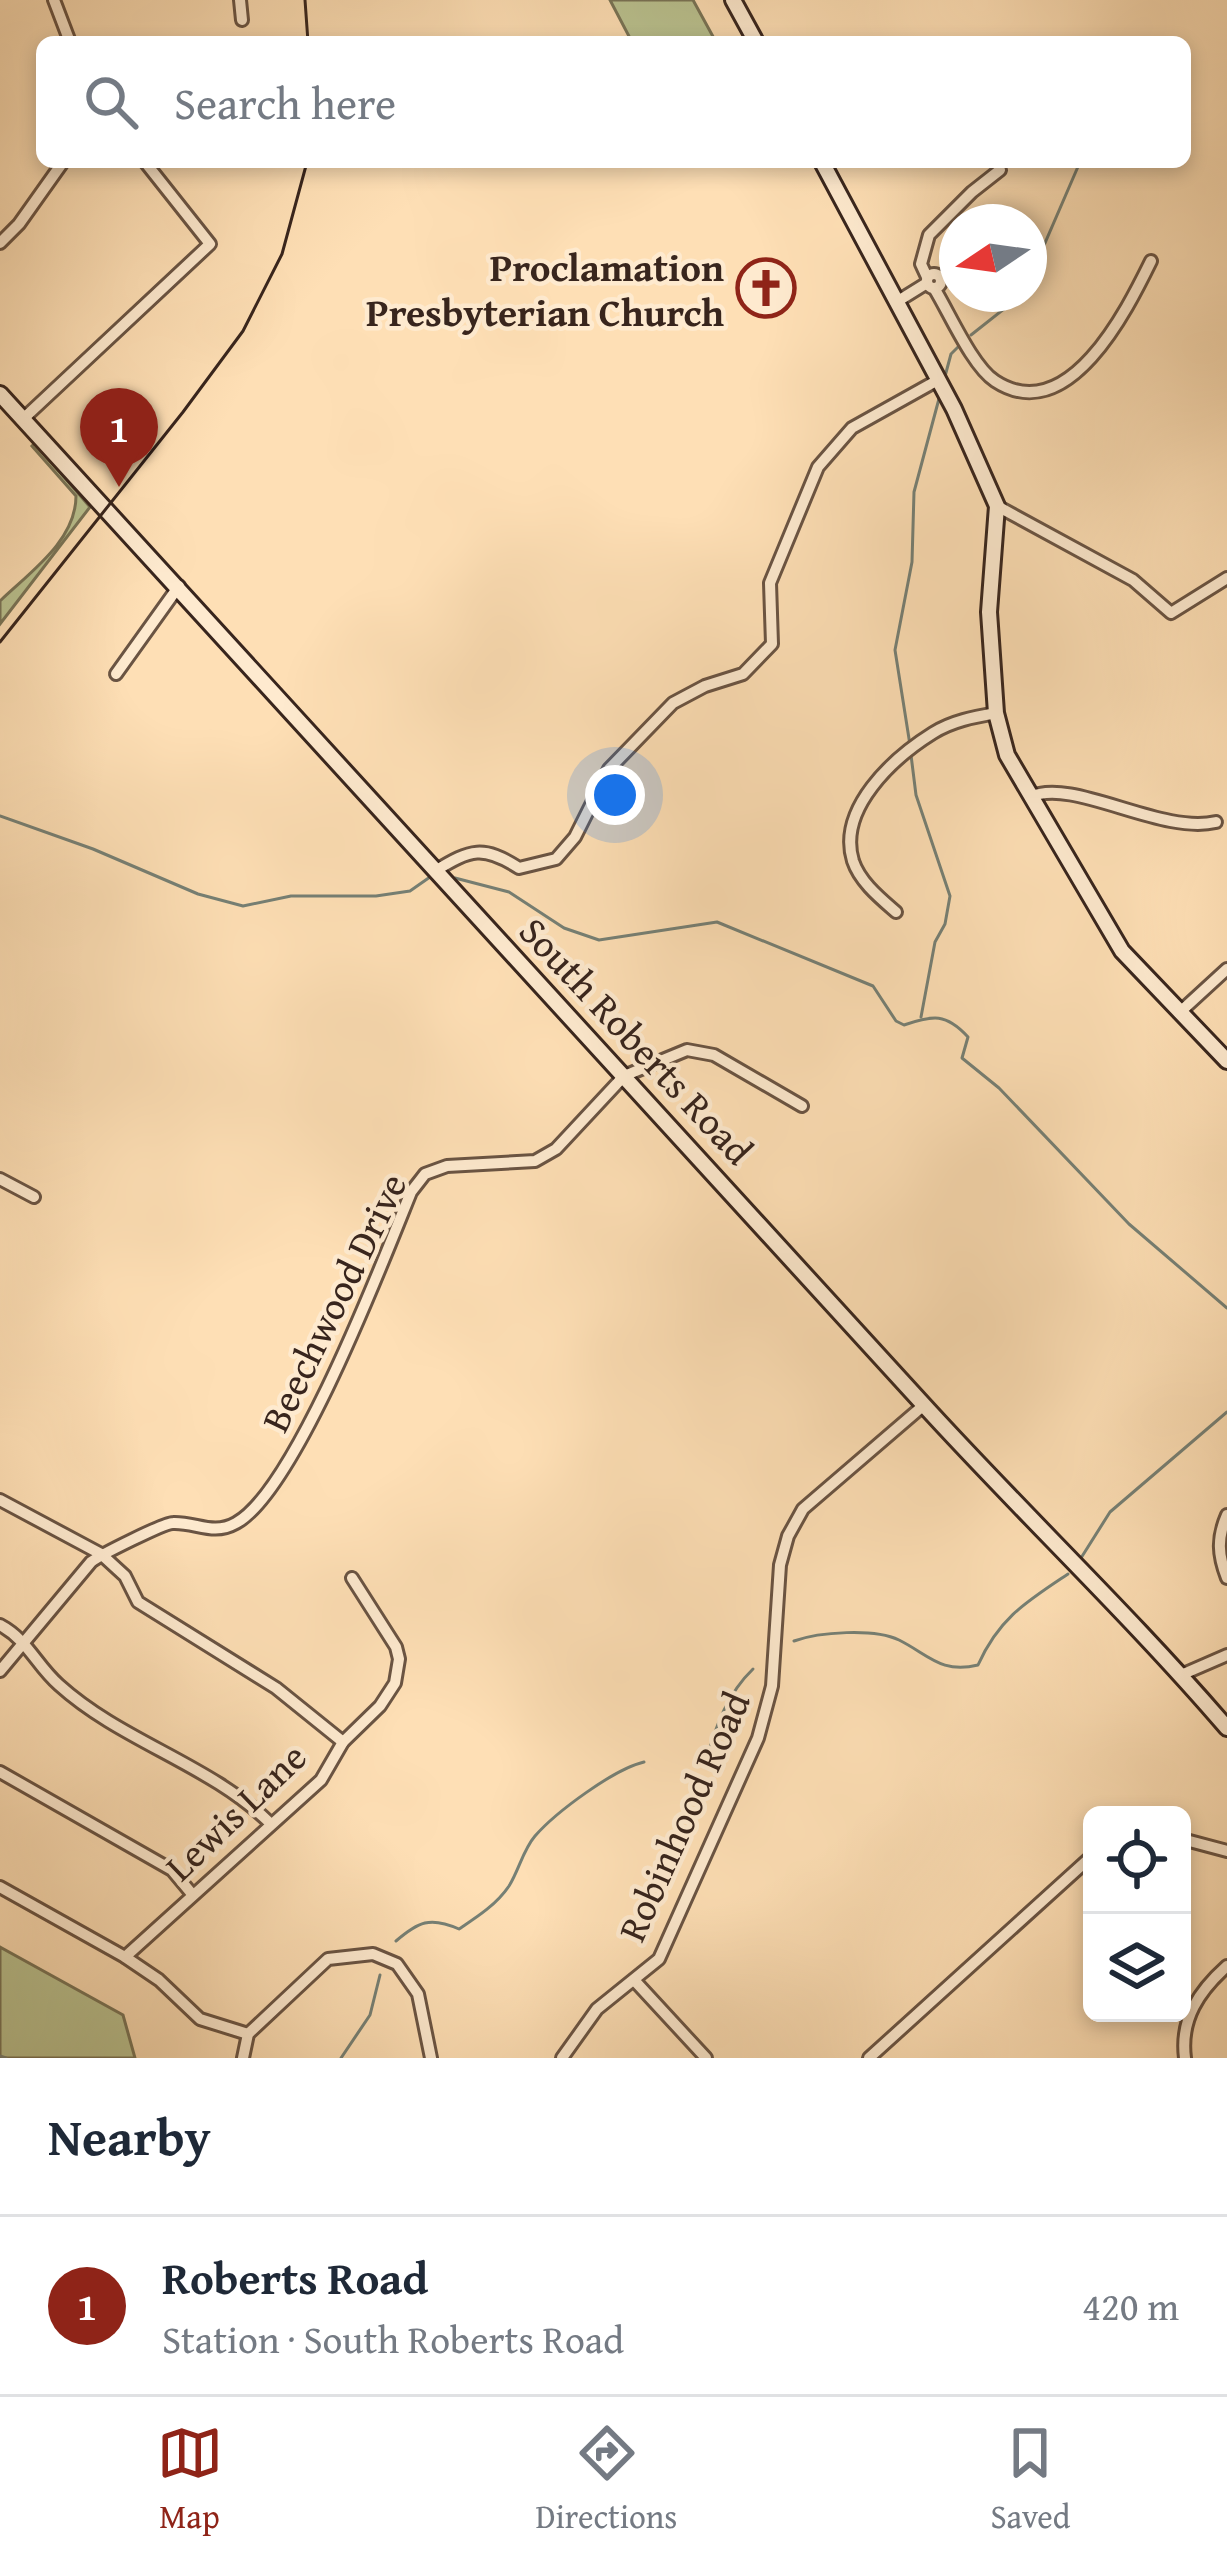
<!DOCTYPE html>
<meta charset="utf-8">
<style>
:root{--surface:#fff;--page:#f2f2f3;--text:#1f2937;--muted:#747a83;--line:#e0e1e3;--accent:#8f2418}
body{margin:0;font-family:"Gentium Book Plus",serif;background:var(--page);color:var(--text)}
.controls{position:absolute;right:36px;bottom:36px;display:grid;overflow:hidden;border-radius:18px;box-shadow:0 6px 18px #0003}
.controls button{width:108px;height:108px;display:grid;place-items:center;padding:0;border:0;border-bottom:3px solid var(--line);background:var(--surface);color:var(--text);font:60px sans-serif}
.compass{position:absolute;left:939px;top:204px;width:108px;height:108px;border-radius:50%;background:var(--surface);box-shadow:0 6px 18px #0003;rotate:257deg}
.you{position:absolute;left:615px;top:795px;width:42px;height:42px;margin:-30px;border:9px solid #fff;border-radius:50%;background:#1a73e8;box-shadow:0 0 0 18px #1a73e833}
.badge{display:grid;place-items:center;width:78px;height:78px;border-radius:50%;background:var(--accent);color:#fff;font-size:39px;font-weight:700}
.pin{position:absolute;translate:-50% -99px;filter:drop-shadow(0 3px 6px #0008)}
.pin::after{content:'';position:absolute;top:63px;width:42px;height:36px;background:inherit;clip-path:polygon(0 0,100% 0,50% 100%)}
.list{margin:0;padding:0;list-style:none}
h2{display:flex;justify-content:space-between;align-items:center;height:156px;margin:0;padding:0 48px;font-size:51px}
h2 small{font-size:39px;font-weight:400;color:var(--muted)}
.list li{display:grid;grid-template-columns:78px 1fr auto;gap:36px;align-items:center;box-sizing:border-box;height:180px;padding:0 48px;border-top:3px solid var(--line)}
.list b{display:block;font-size:45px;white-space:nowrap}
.list p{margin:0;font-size:39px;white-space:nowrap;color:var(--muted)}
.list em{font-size:39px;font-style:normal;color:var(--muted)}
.icon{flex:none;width:66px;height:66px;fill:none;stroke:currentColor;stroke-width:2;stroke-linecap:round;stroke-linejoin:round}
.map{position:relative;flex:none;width:1227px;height:2058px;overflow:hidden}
.search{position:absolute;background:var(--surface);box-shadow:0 6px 18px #0003;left:36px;right:36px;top:36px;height:132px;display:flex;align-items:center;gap:30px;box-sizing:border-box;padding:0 42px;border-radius:18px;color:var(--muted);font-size:45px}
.sheet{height:336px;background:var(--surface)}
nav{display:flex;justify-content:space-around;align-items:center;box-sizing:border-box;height:168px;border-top:3px solid var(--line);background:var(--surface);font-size:33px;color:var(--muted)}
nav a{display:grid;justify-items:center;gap:6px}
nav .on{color:var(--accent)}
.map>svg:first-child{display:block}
.green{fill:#bac391;stroke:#797457;stroke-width:3}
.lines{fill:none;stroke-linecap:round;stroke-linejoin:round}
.stream{stroke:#768075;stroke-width:3}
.street-casing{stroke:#6a5443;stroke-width:16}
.secondary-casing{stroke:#38251d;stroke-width:20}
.street{stroke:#feeacf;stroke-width:10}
.secondary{stroke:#feeacf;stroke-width:14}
.tram{stroke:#38251d;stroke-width:3}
.labels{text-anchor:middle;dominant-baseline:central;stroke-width:9;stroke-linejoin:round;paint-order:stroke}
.poi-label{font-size:39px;font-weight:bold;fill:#38251d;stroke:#feeacf;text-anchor:end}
.street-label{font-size:39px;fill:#38251d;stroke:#feeacf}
</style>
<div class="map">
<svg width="1227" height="2058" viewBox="0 0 1227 2058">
<rect width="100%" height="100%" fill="#fedfb5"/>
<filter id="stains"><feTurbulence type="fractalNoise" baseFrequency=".00167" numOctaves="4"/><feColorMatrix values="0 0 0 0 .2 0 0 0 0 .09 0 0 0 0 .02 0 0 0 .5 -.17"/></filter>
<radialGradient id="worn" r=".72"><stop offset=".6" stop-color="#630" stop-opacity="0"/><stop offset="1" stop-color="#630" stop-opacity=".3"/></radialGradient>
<g class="green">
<polygon points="610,0 693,0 716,42 632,42"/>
<path d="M35,443l55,64 -90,117v-23c29,-28 76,-60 76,-105l-44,-50z"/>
<polygon points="0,1947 123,2015 135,2058 0,2058"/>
</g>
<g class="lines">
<g class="stream">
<polyline points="1029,280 1080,162"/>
<polyline points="971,335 1023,294"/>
<polyline points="944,380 951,354 959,346"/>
<polyline points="910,745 895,650 912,562 914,492 940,395"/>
<polyline points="911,755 916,795 950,896 945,924 935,942 921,1017"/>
<polyline points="0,816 93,849 198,894 243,906 291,896 376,896 410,891 430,877"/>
<path d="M455,878l54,14 55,36 35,12 118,-18 156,64 23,35 8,4c29,-10 42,-12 64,12l-6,21 37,30 130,136 98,84"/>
<polyline points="1081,1558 1110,1512 1227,1412"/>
<path d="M794,1641c25,-9 80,-13 105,-1 30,15 42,34 79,25 21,-47 48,-63 90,-91"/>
<path d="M694,1764l13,-6c9,-33 21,-65 46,-89"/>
<path d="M396,1941c22,-19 34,-25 63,-12 18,-12 37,-24 50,-43 10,-16 14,-36 26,-50 21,-24 79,-67 109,-74"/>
<polyline points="0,2056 6,2058"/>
<polyline points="341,2058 370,2015 380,1975"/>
</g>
<defs>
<g id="street">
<polyline points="54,0 70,42"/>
<polyline points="240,0 242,20"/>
<polyline points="0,243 19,224 63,162"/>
<circle cx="934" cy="281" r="7"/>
<polyline points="927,277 921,264 929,235 972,192 1000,170"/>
<path d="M934,288c15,24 38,78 61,93 73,48 132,-71 156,-120"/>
<polyline points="898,301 927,283"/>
<polyline points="23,419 210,244 145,162"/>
<polyline points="997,506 1133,580 1171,613 1227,578"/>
<polyline points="116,674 179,586"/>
<path d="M1030,797c43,-20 130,38 186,25"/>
<path d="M435,871c36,-22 48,-26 84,-3l37,-9 19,-22 34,-68 64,-66 32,-17 38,-12 29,-30 -2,-61 48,-116 34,-39 86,-48"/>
<path d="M896,912c-16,-14 -36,-30 -43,-51 -16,-52 40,-103 80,-128 19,-12 41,-16 63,-20"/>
<polyline points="1179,1013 1227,969"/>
<polyline points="0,1179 34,1197"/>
<polyline points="0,1500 101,1554 125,1576 138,1602 276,1688 343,1742"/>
<path d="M1227,1515c-10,23 -9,40 0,63"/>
<path d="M0,1625c28,15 36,40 59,60 63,57 151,79 212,139"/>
<path d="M0,1671l91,-109c9,-7 73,-39 82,-39 23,-1 40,13 63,0 59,-32 147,-262 175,-331l14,-18 22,-8 88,-5 21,-12 68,-73 63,-26 27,5 88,51"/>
<polyline points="1181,1675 1227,1655"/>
<polyline points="0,1772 172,1870 192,1894"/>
<polyline points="1182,1839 1227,1851"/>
<polyline points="0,1887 125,1957 159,1980 200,2019 248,2034"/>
<polyline points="125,1957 321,1780 343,1742 380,1706 395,1683 399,1659 396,1647 352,1578"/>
<polyline points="634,1980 706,2058"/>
<polyline points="243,2058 248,2034 328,1959 373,1954 397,1964 418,1994 431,2058"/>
<polyline points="562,2058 597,2009 659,1959 758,1738 772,1686 780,1565 788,1536 803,1509 924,1405"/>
<polyline points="869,2058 1092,1856"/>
<path d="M1185,2058c-5,-39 14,-67 42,-92"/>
</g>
<g id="secondary">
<polyline points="733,0 756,42"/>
<polyline points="822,162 954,409 997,506 989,612 996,713 1007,755 1122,951 1227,1061"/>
<path d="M0,394c308,335 616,671 922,1009 100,110 208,212 305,325"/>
</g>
</defs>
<use href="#street" class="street-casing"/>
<use href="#secondary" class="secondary-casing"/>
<use href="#street" class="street"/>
<use href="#secondary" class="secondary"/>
<g class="tram">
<polyline points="305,0 308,42"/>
<polyline points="0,642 183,412 243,331 282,254 307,162"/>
</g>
</g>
<defs>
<symbol id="church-ring" viewBox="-11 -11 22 22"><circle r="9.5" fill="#feeacf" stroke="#8f2418" stroke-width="1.5"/><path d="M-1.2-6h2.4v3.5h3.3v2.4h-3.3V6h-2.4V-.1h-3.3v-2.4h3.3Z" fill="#8f2418"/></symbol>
</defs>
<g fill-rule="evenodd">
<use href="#church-ring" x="733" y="255" width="66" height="66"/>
</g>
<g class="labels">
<g class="poi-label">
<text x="724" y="266">Proclamation<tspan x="724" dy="45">Presbyterian Church</tspan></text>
</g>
<g class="street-label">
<text transform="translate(637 1040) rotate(47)">South Roberts Road</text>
<text transform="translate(333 1302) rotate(-64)">Beechwood Drive</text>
<text transform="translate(235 1811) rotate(-44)">Lewis Lane</text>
<text transform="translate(683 1816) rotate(-66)">Robinhood Road</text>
</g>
</g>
<rect width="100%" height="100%" filter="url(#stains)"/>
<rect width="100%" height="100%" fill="url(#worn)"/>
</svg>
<div class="controls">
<button><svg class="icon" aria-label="locate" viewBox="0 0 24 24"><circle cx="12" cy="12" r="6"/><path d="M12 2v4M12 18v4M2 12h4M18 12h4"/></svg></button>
<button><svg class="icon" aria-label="layers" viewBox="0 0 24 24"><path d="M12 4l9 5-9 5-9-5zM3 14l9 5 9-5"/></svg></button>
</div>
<svg class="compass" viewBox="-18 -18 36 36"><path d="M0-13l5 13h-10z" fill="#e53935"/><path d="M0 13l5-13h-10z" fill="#747a83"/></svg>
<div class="you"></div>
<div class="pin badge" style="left:119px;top:487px">1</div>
<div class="search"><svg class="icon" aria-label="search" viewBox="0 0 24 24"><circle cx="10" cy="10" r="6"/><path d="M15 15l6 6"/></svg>Search here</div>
</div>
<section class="sheet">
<h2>Nearby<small></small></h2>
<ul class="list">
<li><span class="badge">1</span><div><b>Roberts Road</b><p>Station · South Roberts Road</p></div><em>420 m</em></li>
</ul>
</section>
<nav>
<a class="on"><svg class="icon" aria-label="map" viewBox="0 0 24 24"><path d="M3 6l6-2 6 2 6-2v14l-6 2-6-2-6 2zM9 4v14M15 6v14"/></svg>Map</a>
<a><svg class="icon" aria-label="directions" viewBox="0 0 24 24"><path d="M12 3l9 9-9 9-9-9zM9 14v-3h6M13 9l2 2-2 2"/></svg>Directions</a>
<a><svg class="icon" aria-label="saved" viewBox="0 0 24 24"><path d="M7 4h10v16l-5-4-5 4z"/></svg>Saved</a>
</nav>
